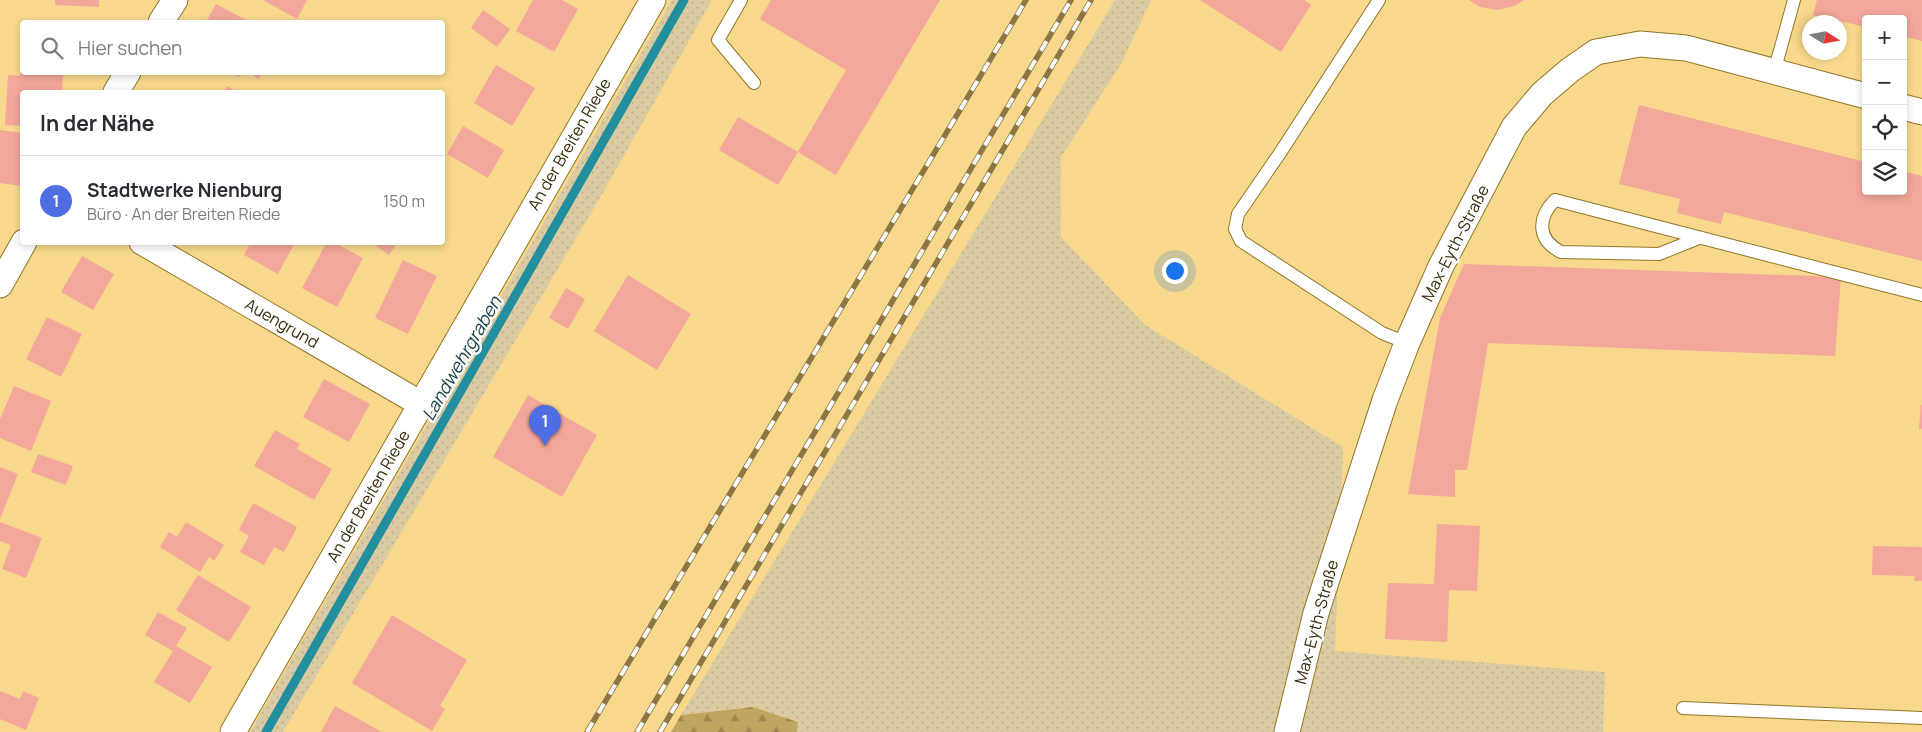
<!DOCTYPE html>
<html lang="de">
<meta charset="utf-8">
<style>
:root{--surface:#fff;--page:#f2f2f3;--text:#2b2b33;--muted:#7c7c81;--line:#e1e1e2;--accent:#4f6ee3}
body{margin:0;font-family:Manrope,sans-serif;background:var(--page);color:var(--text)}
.controls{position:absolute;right:15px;top:15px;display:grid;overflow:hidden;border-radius:5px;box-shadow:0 2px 8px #0003}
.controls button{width:45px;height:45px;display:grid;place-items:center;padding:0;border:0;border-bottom:1px solid var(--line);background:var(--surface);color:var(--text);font:25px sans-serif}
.compass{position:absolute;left:1802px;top:15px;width:45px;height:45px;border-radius:50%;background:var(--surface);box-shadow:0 2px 8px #0003;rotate:101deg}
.you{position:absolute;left:1174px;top:270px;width:18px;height:18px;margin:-12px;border:4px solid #fff;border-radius:50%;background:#1a73e8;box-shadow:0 0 0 8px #1a73e833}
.badge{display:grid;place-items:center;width:32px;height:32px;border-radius:50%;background:var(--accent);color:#fff;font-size:16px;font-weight:700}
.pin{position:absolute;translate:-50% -41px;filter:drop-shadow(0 1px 2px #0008)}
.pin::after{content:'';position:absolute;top:26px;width:18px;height:15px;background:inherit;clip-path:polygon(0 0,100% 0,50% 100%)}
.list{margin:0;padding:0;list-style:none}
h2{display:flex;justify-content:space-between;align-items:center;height:65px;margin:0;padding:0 20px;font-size:21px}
h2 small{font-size:16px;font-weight:400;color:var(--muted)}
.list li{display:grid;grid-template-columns:32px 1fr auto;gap:15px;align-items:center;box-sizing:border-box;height:90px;padding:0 20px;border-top:1px solid var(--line)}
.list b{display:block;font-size:19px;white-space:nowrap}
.list p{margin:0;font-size:16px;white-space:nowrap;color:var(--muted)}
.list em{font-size:16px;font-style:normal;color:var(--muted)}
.icon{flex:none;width:28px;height:28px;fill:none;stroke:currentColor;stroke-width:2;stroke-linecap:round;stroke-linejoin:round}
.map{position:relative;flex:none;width:1922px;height:732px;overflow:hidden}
.search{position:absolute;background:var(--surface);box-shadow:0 2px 8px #0003;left:20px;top:20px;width:425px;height:55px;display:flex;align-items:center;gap:12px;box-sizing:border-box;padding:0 18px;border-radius:5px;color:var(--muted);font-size:19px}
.panel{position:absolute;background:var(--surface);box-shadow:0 2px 8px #0003;left:20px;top:90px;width:425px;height:155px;border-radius:5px}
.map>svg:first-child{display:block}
.grass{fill:url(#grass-dots)}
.forest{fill:url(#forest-firs)}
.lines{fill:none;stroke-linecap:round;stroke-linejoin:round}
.stream{stroke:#238e9d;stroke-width:9}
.building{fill:#f4a79b}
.lane-casing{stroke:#927627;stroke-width:14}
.street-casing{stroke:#927627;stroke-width:27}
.lane{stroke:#fff;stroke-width:12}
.street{stroke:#fff;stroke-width:25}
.rail-casing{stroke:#8c7744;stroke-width:5.5}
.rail{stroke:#fcfcfc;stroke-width:4;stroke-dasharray:11;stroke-linecap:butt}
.labels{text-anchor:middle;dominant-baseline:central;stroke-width:5;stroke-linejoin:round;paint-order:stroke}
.street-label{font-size:16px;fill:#392d0d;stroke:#fcfcfc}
.water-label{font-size:18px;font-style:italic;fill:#113f46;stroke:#fcfcfc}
</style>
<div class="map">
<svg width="1922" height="732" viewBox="0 0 1922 732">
<defs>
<pattern id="grass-dots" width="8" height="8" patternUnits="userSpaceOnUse" patternTransform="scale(1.25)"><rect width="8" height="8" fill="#dbcba2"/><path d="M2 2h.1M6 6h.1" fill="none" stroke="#bdaf8a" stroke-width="1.8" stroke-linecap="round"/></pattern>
<pattern id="forest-firs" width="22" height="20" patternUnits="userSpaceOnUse" patternTransform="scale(1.25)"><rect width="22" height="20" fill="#c0a560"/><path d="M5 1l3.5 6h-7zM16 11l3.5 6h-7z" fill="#9d874e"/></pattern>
</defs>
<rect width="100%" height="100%" fill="#f7d88c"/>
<g class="grass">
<polygon points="672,0 712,0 601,196 283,732 250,732"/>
<polygon points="1115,0 1151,0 1121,64 1061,157 1061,237 1145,325 1343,447 1335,651 1605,672 1603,732 797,732 798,722 753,707 681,715"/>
</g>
<polygon class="forest" points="753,707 798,722 797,732 671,732 681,715"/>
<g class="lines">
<polyline class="stream" points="266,732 684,0"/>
</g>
<g class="building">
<polygon points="55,0 99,0 99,7 55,5"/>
<polygon points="263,0 307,0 297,19"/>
<polygon points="533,0 562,0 578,9 554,52 516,31"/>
<polygon points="771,0 940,0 836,175 798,152 846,70 760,19"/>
<polygon points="1200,0 1304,0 1311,5 1281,52"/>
<polygon points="1469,0 1524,0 1514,6 1497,10 1480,7"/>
<polygon points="1817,0 1922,0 1922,41 1903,36 1903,19 1866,19 1866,27 1813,15"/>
<polygon points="216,4 250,22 206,22"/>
<polygon points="483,10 510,29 497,47 471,28"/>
<polygon points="20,59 22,60 22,72 63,72 62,92 22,92 22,126 5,125 8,75 20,76"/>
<polygon points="496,65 535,88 512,126 474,103"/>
<polygon points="230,72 241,72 239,77"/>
<polygon points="247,72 262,72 259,79"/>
<polygon points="227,86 237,92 224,92"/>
<polygon points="1639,105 1866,162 1866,191 1903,191 1903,171 1922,176 1922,261 1724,212 1721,224 1677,213 1680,199 1619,184"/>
<polygon points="738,117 798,152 778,185 719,150"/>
<polygon points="463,126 504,150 488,178 447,154"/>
<polygon points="0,130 22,133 22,186 0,183"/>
<polygon points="251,242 295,242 278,274 244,255"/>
<polygon points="327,242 333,242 363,258 337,307 302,288"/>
<polygon points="378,242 398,242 389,255 376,246"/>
<polygon points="82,256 114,274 93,310 61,292"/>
<polygon points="403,260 437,276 408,334 375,318"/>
<polygon points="1464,264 1841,277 1835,356 1488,343 1467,470 1455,470 1455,497 1408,494 1440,318"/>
<polygon points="628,275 691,314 657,370 594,331"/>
<polygon points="566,288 585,299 568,329 549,318"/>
<polygon points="47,317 82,334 61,377 26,359"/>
<polygon points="324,379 370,404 349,442 303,417"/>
<polygon points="14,386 51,401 31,451 0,438 0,419"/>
<polygon points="528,395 597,435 562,497 493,457"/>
<polygon points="1921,405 1922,405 1922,429 1919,429"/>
<polygon points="275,430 300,444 297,449 332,469 314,500 254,466"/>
<polygon points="38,454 73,466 66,485 31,472"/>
<polygon points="0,467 18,474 0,519"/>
<polygon points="253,503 297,527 284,552 274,547 264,565 240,552 249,536 239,530"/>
<polygon points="0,522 42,538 26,578 2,569 11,545 0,541"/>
<polygon points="186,522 224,545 214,561 209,557 200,572 160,547 169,532 177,537"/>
<polygon points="1437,524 1480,526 1477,591 1449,590 1447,642 1385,639 1388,583 1434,584"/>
<polygon points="1873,546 1922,547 1922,581 1914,581 1915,576 1872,575"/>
<polygon points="198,575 251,607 229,642 176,610"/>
<polygon points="158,612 187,628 176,646 212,667 190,703 154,682 173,651 145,635"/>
<polygon points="392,615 467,660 440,706 445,709 432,731 352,683"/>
<polygon points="0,691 20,699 23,691 39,698 26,730 0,719"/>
<polygon points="335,706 382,732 321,732"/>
</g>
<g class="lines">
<defs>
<g id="lane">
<polyline points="741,0 718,40 754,83"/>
<polyline points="1379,0 1280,153 1238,214 1235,229 1241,241 1382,333 1407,343"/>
<polyline points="1774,72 1794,0"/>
<path d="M1699,238l-40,16 -98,-2c-25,-13 -23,-35 -6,-52l367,95"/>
<polyline points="1683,708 1922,718"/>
</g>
<g id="street">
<polyline points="161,22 175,0"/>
<polyline points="116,92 128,72"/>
<polyline points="1903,107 1922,112"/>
<polyline points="142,242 421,404"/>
<polyline points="0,285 24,242"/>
<polyline points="233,732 653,0"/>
<polyline points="1287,732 1316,613 1385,400 1407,343 1441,266 1514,127 1542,94 1570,70 1596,52 1640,44 1686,48 1866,96"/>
</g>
</defs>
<use href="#lane" class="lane-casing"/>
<use href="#street" class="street-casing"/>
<use href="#lane" class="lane"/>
<use href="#street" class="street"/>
<defs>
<g id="rail">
<polyline points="587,732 1026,0"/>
<polyline points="637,732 1071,0"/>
<polyline points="660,732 1091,0"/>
</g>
</defs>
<use href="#rail" class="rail-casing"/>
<use href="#rail" class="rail"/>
</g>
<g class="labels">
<g class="street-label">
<text transform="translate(569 144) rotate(-60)">An der Breiten Riede</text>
<text transform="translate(1455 243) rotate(-63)">Max-Eyth-Straße</text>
<text transform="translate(282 323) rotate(30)">Auengrund</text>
<text transform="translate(368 496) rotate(-60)">An der Breiten Riede</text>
<text transform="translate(1316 622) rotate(-75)">Max-Eyth-Straße</text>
</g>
<g class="water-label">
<text transform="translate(461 358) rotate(-60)">Landwehrgraben</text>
</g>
</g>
</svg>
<div class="controls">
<button>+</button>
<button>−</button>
<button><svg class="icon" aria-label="locate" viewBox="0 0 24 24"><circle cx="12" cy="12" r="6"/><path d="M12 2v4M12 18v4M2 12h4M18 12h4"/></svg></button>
<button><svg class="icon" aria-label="layers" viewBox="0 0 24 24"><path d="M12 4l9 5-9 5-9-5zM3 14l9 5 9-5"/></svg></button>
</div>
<svg class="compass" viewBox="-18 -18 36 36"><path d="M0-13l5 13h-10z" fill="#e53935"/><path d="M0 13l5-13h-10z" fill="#7c7c81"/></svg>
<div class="you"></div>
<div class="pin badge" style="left:545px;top:446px">1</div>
<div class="search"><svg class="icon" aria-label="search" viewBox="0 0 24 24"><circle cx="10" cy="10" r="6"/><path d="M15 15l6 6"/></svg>Hier suchen</div>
<section class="panel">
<h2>In der Nähe<small></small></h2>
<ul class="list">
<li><span class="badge">1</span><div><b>Stadtwerke Nienburg</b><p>Büro · An der Breiten Riede</p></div><em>150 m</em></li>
</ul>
</section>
</div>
